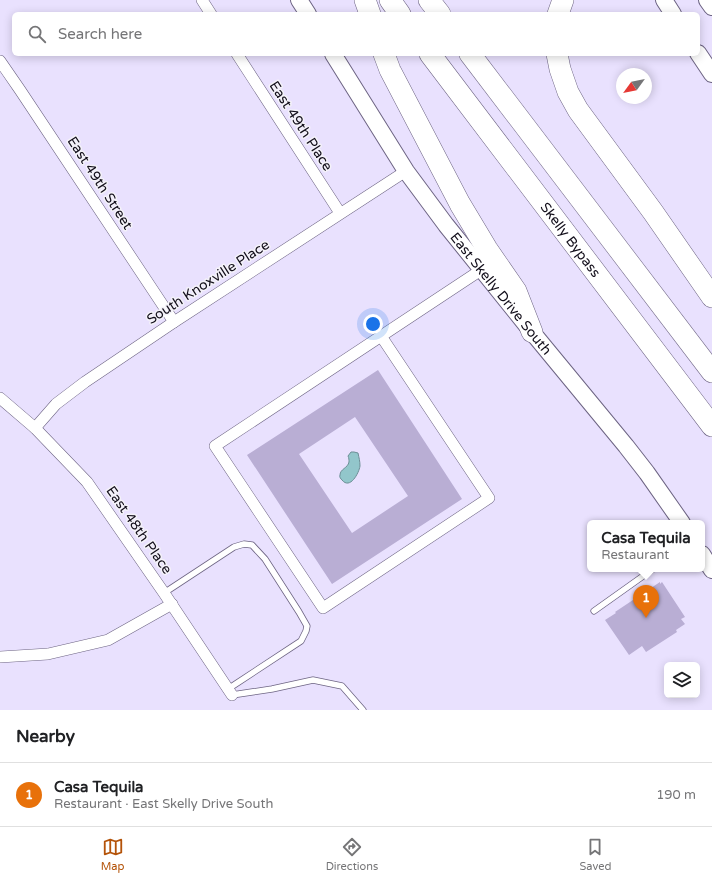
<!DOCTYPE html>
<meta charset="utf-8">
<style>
:root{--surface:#fff;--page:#f6f6f6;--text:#202124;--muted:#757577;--line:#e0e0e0;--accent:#b45309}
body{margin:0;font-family:"Varela Round",sans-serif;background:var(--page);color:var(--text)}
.controls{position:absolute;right:12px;bottom:12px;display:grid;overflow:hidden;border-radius:6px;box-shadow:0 2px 10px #0003}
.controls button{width:36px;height:36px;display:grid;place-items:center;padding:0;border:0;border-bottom:1px solid var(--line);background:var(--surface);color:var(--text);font:20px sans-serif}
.compass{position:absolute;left:616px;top:68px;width:36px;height:36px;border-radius:50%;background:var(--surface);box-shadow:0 2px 10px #0003;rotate:237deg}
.you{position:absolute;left:373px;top:324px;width:14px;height:14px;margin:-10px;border:3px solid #fff;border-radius:50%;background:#1a73e8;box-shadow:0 0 0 6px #1a73e833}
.badge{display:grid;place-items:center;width:26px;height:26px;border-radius:50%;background:var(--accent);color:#fff;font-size:13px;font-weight:700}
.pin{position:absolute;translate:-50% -33px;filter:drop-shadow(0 1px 2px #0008)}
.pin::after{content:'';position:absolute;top:21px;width:14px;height:12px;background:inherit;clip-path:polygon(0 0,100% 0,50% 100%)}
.popup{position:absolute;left:587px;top:520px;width:118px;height:52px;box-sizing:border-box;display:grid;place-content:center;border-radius:6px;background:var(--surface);filter:drop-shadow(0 1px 3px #0005);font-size:13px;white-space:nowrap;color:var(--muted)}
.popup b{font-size:15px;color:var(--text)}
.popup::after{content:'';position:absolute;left:50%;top:100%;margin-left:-8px;border:8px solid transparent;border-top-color:var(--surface)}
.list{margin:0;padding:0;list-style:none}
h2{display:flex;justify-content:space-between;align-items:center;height:52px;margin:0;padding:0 16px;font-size:17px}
h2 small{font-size:13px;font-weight:400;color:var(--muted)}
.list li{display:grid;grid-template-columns:26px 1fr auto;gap:12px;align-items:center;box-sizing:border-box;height:64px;padding:0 16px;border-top:1px solid var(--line)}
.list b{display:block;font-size:15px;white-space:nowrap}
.list p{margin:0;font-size:13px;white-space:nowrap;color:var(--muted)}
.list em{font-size:13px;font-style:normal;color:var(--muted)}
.icon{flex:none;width:22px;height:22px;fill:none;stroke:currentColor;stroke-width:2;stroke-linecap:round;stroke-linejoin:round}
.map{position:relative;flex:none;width:712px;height:710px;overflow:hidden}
.search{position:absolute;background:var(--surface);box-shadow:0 2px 10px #0003;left:12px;right:12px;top:12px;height:44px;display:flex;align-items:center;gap:10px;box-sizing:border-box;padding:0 14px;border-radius:6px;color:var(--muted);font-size:15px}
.sheet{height:116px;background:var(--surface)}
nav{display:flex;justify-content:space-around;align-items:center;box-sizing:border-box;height:56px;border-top:1px solid var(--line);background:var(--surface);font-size:11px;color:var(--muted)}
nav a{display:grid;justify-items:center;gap:2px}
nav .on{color:var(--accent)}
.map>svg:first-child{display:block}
.water{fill:#92c6cb;stroke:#6c8f96}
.building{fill:#b9aed4;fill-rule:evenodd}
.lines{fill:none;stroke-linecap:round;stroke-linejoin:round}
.service-casing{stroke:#6d6483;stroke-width:7}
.minor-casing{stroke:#6d6483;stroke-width:12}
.secondary-casing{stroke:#6d6483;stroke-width:18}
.motorway-casing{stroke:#6d6483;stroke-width:22}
.service{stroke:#fff;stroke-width:5.5}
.minor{stroke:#fff;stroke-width:11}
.secondary{stroke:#fff;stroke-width:16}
.motorway{stroke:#fff;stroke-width:21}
.labels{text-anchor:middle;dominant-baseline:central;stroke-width:3;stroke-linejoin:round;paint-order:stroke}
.street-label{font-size:14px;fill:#120e1a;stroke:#f4f2f9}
</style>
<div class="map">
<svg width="712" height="710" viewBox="0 0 712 710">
<rect width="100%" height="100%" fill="#e9e1fe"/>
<path class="water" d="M351,452h3l4,1c1,5 2,8 2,13 -1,7 -10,24 -18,14 -1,-1 -3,-3 -2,-5 0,-6 8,-7 9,-13 0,-2 0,-4 -1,-6z"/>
<g class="building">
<path d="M378,370l84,129 -130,85 -85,-129zM355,417l53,79 -56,37 -53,-79z"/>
<polygon points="660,582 660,584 662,582 685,617 681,619 685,624 676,630 677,632 646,652 642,646 629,655 605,620 616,613 615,612"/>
</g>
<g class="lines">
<defs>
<g id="service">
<polyline points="164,593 234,547 244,544 252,545 265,559 299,612 307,626 306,631 301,641 228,689"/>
<polyline points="594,611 653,569"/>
<polyline points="232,695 272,689 313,680 342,686 363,710"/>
</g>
<g id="minor">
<polyline points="202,0 211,14"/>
<polyline points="237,54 340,213"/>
<polyline points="0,61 20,90 174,322"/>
<polyline points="381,336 489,498 323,608 215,446 481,270"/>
<polyline points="0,398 35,428 87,482 164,593 232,695"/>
<polyline points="35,428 56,404 85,382 174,322 406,171"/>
<polyline points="0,657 48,654 108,640 172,604"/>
</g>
<g id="secondary">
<polyline points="299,0 308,14"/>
<polyline points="664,0 673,14"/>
<polyline points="707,0 712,7"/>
<polyline points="698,53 712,74"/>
<path id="s1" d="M333,54l73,117 40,54 86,107 94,114 21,27 35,50"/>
<polyline points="702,554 712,570"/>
</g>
<g id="motorway">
<polyline points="365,0 370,14"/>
<polyline points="390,0 400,14"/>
<polyline points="429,0 440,14"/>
<polyline points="558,14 563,0"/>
<polyline points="384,54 390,70 460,204 487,249 516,291 532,332"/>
<path id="s2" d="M430,54l282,372"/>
<polyline points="470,54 712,372"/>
<polyline points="557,54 560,69 568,92 578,110 653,212 712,297"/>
</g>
</defs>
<use href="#service" class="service-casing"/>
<use href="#minor" class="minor-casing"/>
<use href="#secondary" class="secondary-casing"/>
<use href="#motorway" class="motorway-casing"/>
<use href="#service" class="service"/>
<use href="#minor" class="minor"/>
<use href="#secondary" class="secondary"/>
<use href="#motorway" class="motorway"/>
</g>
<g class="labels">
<g class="street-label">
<text transform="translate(301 126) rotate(57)">East 49th Place</text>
<text transform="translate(100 183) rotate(57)">East 49th Street</text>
<text stroke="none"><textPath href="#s2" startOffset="233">Skelly Bypass</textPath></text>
<text transform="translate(208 282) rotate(-33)">South Knoxville Place</text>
<text stroke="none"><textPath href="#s1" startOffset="293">East Skelly Drive South</textPath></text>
<text transform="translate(139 530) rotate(55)">East 48th Place</text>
</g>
</g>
</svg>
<div class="controls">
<button><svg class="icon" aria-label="layers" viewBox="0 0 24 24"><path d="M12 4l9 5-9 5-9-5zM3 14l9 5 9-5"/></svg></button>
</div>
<svg class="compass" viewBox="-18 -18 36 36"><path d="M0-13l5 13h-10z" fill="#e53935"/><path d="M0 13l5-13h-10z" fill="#757577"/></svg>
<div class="you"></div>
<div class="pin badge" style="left:646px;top:618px;background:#e8710a">1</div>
<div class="popup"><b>Casa Tequila</b>Restaurant</div>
<div class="search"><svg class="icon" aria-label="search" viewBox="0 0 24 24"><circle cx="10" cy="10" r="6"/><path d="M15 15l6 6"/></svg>Search here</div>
</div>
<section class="sheet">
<h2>Nearby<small></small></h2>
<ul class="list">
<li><span class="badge" style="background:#e8710a">1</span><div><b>Casa Tequila</b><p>Restaurant · East Skelly Drive South</p></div><em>190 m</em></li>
</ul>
</section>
<nav>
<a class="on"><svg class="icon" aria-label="map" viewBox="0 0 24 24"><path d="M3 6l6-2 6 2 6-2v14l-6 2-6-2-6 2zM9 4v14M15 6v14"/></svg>Map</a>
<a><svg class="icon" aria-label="directions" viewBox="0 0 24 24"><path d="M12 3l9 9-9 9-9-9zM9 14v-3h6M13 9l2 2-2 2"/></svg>Directions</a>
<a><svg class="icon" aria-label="saved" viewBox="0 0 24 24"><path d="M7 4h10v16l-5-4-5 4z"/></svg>Saved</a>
</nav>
